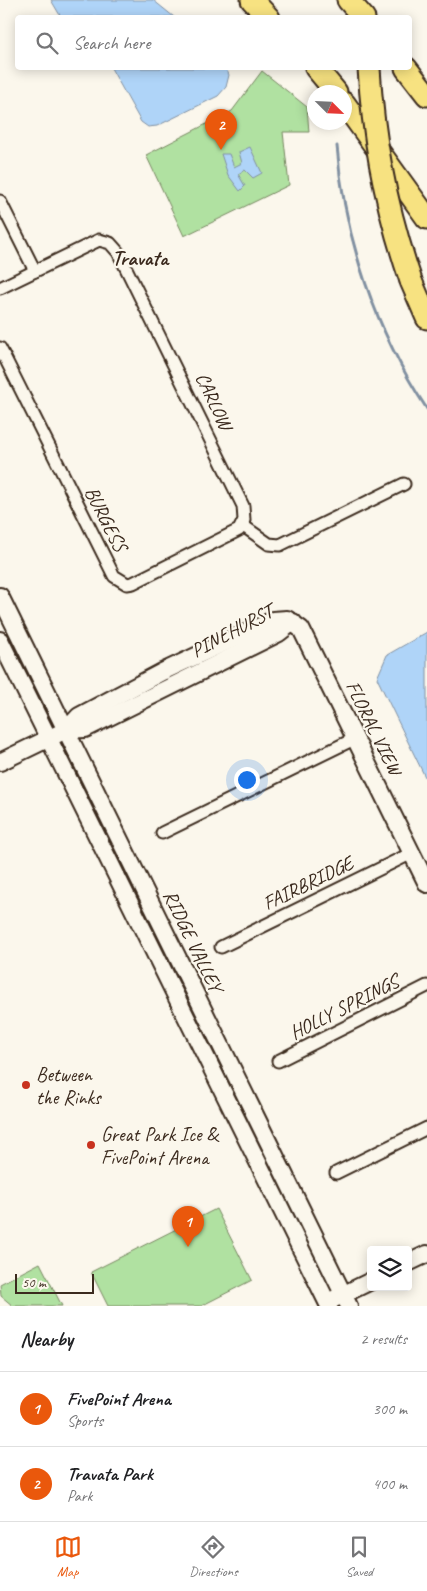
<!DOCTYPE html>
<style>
:root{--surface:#fff;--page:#f6f6f6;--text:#202124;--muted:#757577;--line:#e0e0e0;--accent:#ea580c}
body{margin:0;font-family:Caveat,sans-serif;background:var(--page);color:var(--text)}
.controls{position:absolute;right:15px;bottom:15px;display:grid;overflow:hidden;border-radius:5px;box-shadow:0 2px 12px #0003}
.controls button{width:45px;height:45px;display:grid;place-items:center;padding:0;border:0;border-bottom:1px solid var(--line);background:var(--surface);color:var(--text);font:25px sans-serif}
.compass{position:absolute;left:307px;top:85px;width:45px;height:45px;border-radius:50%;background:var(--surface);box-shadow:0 2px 12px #0003;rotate:114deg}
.scale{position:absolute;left:15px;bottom:12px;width:79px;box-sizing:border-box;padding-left:5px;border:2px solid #3b2a1e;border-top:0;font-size:14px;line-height:18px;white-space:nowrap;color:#3b2a1e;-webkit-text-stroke:4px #fbf7ec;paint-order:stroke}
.you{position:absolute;left:246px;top:779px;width:18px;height:18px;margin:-12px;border:4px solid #fff;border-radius:50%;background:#1a73e8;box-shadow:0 0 0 8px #1a73e833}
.badge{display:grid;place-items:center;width:32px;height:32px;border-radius:50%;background:var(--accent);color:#fff;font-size:16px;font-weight:700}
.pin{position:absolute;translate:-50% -41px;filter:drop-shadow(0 1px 2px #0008)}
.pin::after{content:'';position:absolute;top:26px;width:18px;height:15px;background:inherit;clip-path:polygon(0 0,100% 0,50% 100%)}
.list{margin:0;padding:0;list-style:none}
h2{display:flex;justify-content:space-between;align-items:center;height:65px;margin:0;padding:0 20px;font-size:21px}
h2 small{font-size:16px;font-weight:400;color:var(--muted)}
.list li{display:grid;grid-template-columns:32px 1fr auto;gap:15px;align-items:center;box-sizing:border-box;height:75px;padding:0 20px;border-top:1px solid var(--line)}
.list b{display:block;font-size:19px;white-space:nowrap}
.list p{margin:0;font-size:16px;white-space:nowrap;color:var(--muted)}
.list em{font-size:16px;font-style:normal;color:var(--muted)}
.icon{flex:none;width:28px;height:28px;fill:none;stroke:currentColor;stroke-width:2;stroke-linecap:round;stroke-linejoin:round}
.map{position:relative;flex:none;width:427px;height:1306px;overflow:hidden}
.search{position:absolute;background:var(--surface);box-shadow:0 2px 12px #0003;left:15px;right:15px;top:15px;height:55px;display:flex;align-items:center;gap:12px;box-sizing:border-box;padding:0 18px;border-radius:5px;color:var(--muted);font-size:19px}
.sheet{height:215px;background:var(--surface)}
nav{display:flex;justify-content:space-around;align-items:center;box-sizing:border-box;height:70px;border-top:1px solid var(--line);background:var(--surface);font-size:14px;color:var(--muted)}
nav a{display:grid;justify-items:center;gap:2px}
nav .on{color:var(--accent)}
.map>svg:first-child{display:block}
.green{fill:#b0e1a1;stroke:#768660}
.water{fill:#afd4f8;stroke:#8190a1}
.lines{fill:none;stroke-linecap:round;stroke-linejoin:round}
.stream{stroke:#8190a1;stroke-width:3}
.street-casing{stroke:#3b2a1e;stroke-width:15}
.secondary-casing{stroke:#3b2a1e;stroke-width:20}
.highway-casing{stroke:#3b2a1e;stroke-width:25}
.street{stroke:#fbf7ec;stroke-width:11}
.secondary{stroke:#fbf7ec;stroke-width:16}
.highway{stroke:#f7e281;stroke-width:21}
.highway-bridge-casing{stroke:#3b2a1e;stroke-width:25;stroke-linecap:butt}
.highway-bridge{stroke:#f7e281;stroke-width:21}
.poi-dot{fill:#c8321e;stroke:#fbf7ec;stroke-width:2}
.labels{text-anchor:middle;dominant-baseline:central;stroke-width:4.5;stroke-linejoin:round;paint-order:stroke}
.street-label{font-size:20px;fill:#3b2a1e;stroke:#fbf7ec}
.poi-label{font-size:20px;fill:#3b2a1e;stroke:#fbf7ec;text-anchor:start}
.neighbourhood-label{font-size:21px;font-weight:bold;fill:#3b2a1e;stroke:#fbf7ec}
</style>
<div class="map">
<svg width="427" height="1306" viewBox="0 0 427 1306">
<rect width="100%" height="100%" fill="#fbf7ec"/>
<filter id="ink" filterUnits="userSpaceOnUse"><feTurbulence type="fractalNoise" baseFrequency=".02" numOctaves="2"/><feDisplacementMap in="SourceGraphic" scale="10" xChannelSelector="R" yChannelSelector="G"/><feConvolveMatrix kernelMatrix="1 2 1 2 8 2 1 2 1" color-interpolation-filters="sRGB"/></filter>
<g filter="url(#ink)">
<g class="green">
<polygon points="262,71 307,107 309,132 283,132 289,185 184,236 146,155 232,111"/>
<polygon points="216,1209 252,1280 201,1306 108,1306 91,1272"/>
<polygon points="40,1263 62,1306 13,1306 1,1296 0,1284"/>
</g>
<g class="water">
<polygon points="51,0 153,0 174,17 61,17"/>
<polygon points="111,68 226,68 229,75 226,87 218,96 157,126 148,127 141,122"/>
<polygon points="250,147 262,173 253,178 245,170 238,174 245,186 240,191 228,175 221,154 229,154 234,167 242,163 239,152"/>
<polygon points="427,632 427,781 377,678 387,655"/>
</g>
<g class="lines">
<path class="stream" d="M337,146c7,92 39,186 90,263"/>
<defs>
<g id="street">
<polyline points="0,201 35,271"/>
<polyline points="0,288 99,240 110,243 118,252 243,506 244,520 239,530 133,583 127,584 114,576 0,348"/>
<polyline points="242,525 269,544 280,545 404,484"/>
<polyline points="162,833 356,738"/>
<polyline points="221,947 412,853"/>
<polyline points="278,1061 427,986"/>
<polyline points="336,1173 427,1128"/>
</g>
<g id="secondary">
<polyline points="0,596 349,1306"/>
<polyline points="0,640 329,1306"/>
<polyline points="66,730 85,729 279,633 293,622"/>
<polyline points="0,762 66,730 79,716 162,672 273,620 287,619 301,629 427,884"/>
<polyline points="408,1263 427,1254"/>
<polyline points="334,1299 371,1281"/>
</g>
<g id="highway">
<polyline points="252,0 269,18"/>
<polyline points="348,0 364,18"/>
<polyline points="316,68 336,92"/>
<polyline points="406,68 427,95"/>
<polyline points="344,103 427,218"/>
<polyline points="411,281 427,318"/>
</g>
</defs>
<use href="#street" class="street-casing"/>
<use href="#secondary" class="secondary-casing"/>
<use href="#highway" class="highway-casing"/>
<use href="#street" class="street"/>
<use href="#secondary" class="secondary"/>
<use href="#highway" class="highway"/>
<defs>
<path id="highway-bridge" d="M369,68c4,73 18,143 42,213"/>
</defs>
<use href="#highway-bridge" class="highway-bridge-casing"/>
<use href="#highway-bridge" class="highway-bridge"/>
</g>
</g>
<g class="poi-dot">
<circle cx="26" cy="1085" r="5"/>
<circle cx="91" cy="1145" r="5"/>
</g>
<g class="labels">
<g class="street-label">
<text transform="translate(214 401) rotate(65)">CARLOW</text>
<text transform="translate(106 519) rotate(63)">BURGESS</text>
<text transform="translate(232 631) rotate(-28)">PINEHURST</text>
<text transform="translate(374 728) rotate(64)">FLORAL VIEW</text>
<text transform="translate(308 883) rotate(-26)">FAIRBRIDGE</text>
<text transform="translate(193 941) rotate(64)">RIDGE VALLEY</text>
<text transform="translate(344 1007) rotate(-27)">HOLLY SPRINGS</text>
</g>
<g class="poi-label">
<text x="36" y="1074">Between<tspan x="36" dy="23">the Rinks</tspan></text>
<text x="101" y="1134">Great Park Ice &amp;<tspan x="101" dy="23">FivePoint Arena</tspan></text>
</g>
<g class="neighbourhood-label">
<text x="140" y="258">Travata</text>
</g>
</g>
</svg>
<div class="controls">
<button><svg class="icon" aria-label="layers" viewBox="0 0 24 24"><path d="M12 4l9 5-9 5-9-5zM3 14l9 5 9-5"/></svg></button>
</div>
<svg class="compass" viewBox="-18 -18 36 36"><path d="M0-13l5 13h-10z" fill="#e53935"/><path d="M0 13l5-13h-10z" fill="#757577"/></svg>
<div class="scale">50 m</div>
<div class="you"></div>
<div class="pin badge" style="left:188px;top:1247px">1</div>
<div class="pin badge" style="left:221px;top:150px">2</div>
<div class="search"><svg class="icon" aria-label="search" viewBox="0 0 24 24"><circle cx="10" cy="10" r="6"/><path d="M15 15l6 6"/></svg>Search here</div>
</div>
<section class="sheet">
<h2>Nearby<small>2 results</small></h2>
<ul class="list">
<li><span class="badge">1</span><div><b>FivePoint Arena</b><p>Sports</p></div><em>300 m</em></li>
<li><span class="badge">2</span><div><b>Travata Park</b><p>Park</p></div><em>400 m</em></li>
</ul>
</section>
<nav>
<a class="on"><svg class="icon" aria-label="map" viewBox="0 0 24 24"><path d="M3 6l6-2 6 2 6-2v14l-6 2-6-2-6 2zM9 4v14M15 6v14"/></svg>Map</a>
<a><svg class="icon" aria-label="directions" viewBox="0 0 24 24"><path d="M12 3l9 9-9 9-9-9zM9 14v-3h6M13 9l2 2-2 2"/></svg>Directions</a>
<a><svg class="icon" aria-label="saved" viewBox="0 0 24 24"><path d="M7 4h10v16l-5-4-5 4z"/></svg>Saved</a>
</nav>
